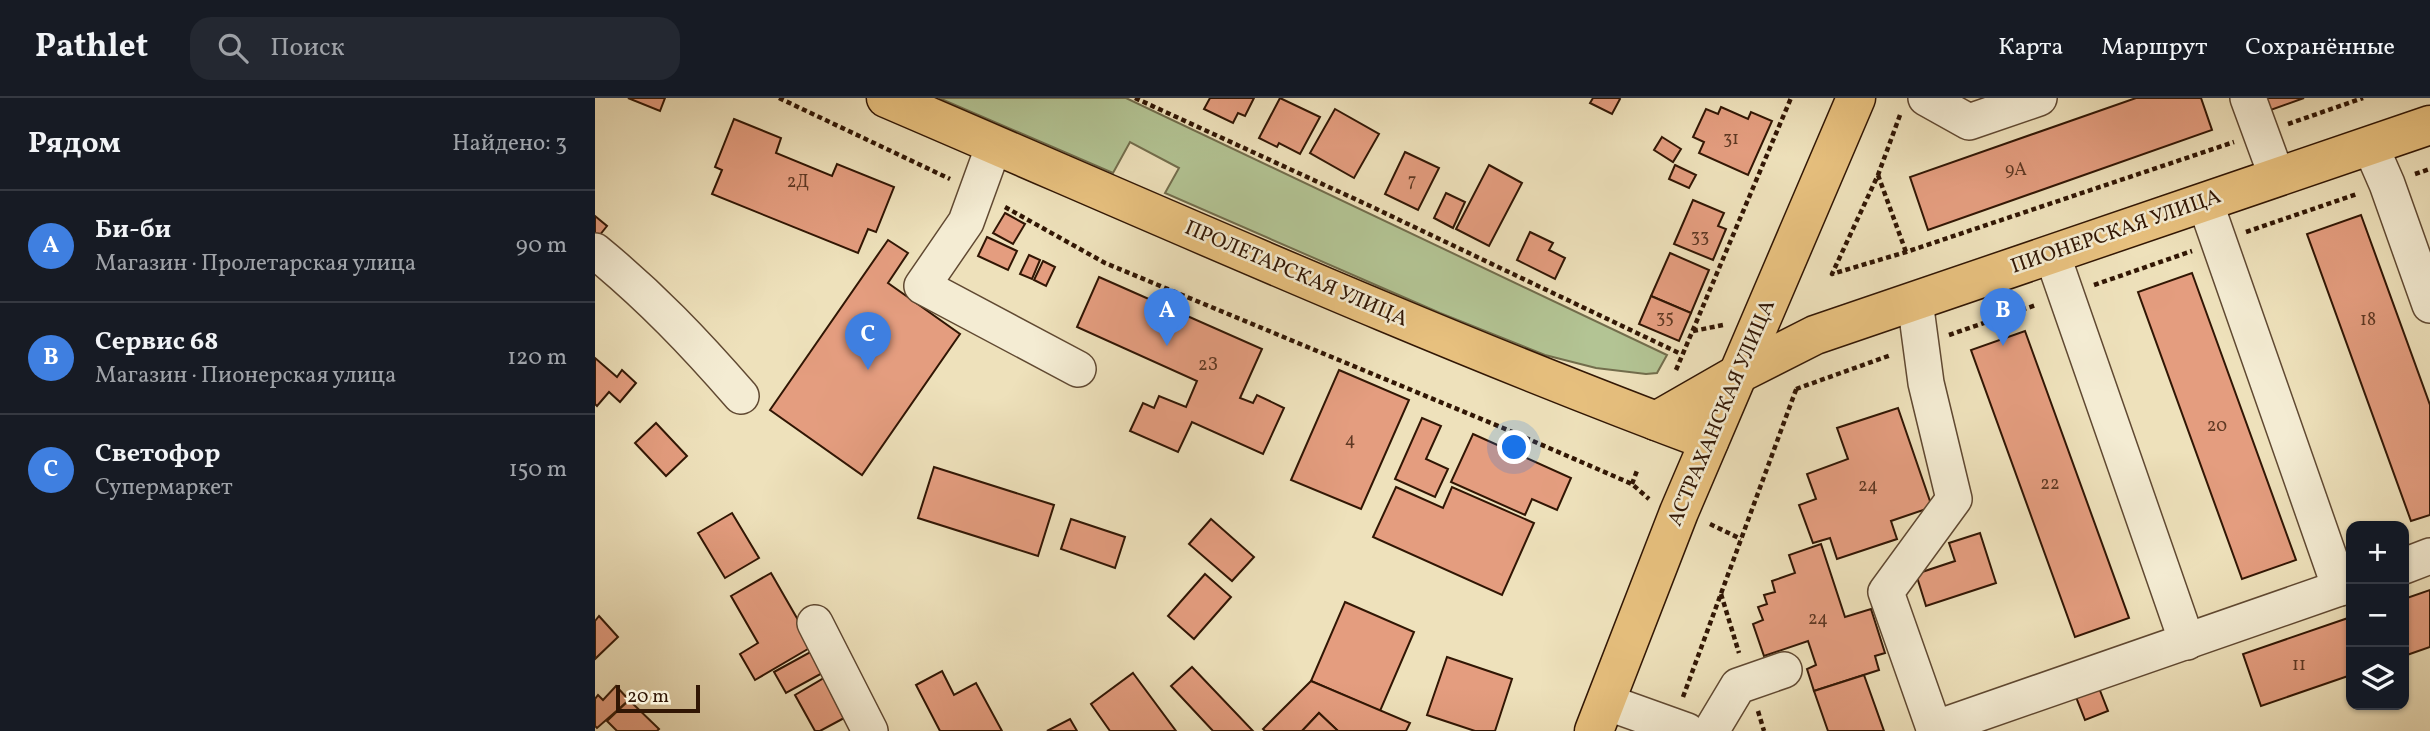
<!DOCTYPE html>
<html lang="ru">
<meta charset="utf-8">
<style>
:root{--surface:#171b24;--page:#242831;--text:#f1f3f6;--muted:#9ea1a6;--line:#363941;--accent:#c59692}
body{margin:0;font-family:Vollkorn,serif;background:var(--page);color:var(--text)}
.controls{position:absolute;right:21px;bottom:21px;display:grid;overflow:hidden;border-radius:14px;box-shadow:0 2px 5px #0004}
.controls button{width:63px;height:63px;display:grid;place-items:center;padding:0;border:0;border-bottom:2px solid var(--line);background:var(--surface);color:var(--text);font:35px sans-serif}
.scale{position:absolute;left:21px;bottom:18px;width:84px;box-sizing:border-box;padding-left:7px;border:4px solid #311604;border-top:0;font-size:19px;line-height:24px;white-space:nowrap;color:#311604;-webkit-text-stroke:5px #f4ecd3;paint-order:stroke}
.you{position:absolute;left:920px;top:350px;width:24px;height:24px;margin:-18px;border:5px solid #fff;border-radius:50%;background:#1a73e8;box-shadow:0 0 0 10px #1a73e833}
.badge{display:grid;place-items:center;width:46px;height:46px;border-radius:50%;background:var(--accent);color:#fff;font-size:23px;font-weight:700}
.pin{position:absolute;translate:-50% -58px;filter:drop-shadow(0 2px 4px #0008)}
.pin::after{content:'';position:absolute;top:37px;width:24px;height:21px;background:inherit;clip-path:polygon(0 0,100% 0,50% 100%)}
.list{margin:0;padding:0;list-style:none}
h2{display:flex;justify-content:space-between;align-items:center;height:91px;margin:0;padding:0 28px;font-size:30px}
h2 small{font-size:23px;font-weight:400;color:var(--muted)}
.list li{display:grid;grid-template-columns:46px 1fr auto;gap:21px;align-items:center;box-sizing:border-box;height:112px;padding:0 28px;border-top:2px solid var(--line)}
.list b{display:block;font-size:26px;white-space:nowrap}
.list p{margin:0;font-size:23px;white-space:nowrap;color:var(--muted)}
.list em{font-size:23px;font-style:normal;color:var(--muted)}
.icon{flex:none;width:38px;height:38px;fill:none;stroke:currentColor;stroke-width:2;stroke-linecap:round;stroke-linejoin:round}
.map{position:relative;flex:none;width:1835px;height:633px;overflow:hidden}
header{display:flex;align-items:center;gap:42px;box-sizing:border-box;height:98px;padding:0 35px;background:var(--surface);border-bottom:2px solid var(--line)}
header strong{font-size:33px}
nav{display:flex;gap:38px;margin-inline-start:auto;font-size:24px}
.search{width:490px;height:63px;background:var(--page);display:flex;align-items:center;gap:18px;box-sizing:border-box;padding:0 24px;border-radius:21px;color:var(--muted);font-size:26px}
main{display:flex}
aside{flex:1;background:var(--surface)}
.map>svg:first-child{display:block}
.green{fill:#b3c494;stroke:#726d4c;stroke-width:2}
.building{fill:#e49d7f;stroke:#311604;stroke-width:2}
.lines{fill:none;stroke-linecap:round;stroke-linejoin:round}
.minor-casing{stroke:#604932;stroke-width:38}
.major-casing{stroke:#311604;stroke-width:41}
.path{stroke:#311604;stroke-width:4.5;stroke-dasharray:5 3.5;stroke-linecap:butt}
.minor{stroke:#f4ecd3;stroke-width:35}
.major{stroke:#e7c07e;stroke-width:38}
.labels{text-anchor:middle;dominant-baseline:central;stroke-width:5;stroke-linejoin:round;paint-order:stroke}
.number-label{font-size:18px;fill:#5e3823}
.street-label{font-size:21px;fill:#311604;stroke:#f4ecd3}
</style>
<header>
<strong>Pathlet</strong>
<div class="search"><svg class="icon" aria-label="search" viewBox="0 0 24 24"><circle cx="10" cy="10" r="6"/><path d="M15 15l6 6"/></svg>Поиск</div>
<nav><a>Карта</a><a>Маршрут</a><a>Сохранённые</a></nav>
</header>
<main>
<aside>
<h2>Рядом<small>Найдено: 3</small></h2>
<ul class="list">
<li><span class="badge" style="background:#3f7fe0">A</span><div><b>Би-би</b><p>Магазин · Пролетарская улица</p></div><em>90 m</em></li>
<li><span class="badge" style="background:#3f7fe0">B</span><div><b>Сервис 68</b><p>Магазин · Пионерская улица</p></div><em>120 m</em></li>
<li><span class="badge" style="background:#3f7fe0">C</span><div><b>Светофор</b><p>Супермаркет</p></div><em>150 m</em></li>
</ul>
</aside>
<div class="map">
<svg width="1835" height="633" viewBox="0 0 1835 633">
<rect width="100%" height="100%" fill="#eee1bb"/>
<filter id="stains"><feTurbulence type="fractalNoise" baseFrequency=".00286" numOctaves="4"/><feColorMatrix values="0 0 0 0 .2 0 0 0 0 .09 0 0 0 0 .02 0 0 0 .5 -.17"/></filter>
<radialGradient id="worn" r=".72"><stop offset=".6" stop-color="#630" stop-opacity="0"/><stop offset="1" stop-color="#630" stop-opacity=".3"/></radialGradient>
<polygon class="green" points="344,0 531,0 1072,257 1062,275 1051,276 1001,270 950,257 845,215 570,95 584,70 535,44 518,75"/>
<g class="building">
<polygon points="33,0 70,0 65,13"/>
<polygon points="615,0 659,0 650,18 643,15 638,25 609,11"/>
<polygon points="685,0 725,19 705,56 684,45 682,49 664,40"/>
<polygon points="998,0 1024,0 1025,1 1017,16 995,5"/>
<polygon points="1541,0 1606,0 1617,32 1333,132 1315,79"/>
<polygon points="1666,0 1709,0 1670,14"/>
<polygon points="1126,9 1153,21 1156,14 1177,23 1153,77 1104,55 1109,44 1098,39 1111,11 1123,16"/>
<polygon points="740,11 784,36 759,80 715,55"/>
<polygon points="139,21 186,40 181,55 237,78 242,66 299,89 281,134 273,131 263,155 117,96 127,72 120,69"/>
<polygon points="1067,39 1086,51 1078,64 1059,52"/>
<polygon points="810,54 844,70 823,112 790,96"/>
<polygon points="894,67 927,85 894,148 861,131"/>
<polygon points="1080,67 1101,77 1094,90 1074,81"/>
<polygon points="851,95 870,104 858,130 839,120"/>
<polygon points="1098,102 1129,115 1123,128 1131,131 1118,162 1079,146"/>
<polygon points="410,115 430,126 418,146 398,135"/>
<polygon points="1766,117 1835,307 1835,417 1816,423 1712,136"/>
<polygon points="0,118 12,128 0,143"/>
<polygon points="935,134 958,145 954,152 970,160 960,181 922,162"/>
<polygon points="392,139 422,153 413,172 383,158"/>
<polygon points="293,142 313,155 293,185 365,236 267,377 175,312"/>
<polygon points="1075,155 1114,172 1096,215 1056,198"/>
<polygon points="434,157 445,162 437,181 425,176"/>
<polygon points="448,163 460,169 451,188 439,182"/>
<polygon points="1597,175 1701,462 1647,481 1543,194"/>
<polygon points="504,179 667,251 645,300 658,305 662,297 689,310 668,356 597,324 583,354 535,333 548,305 559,310 564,298 591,309 602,283 482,229"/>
<polygon points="1056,198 1096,215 1084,243 1044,226"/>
<polygon points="1430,233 1534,520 1480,539 1376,252"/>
<polygon points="0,260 22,279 27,272 41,285 25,304 14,294 2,308 0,306"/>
<polygon points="744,272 814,302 766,411 696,382"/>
<polygon points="1303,310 1337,409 1296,423 1302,441 1242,461 1235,440 1218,445 1204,407 1221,401 1212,376 1253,361 1242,330"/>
<polygon points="827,320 846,328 831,361 853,371 840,399 800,381"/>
<polygon points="61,325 92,358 71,378 40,345"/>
<polygon points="878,336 976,380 962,412 937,401 930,417 856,384"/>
<polygon points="339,369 459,407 443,458 323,420"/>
<polygon points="801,389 848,410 857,389 939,425 907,497 778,439"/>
<polygon points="137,415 164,460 130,480 103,435"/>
<polygon points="476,421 530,439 520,470 466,451"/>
<polygon points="616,421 659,459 637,483 594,446"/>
<polygon points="1385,435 1401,485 1331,508 1321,476 1360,463 1354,445"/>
<polygon points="1226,446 1250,519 1276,511 1290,555 1280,558 1284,572 1219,593 1212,571 1221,567 1213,543 1169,558 1158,526 1168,522 1163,509 1172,506 1169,497 1180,494 1177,483 1200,475 1194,457"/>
<polygon points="176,475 218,548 160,582 145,556 163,545 136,498"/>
<polygon points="610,476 636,499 599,541 573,518"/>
<polygon points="1835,492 1835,549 1809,558 1809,501"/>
<polygon points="750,504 819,534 785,613 716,583"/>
<polygon points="4,518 23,539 0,561 0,523"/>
<polygon points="1756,519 1756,577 1666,608 1648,556"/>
<polygon points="219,552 231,573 191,595 179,574"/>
<polygon points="852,559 917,581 900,633 880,633 832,617"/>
<polygon points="597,569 658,633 618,633 576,588"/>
<polygon points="347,573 359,597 381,585 407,633 345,633 321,587"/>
<polygon points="538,575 581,633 515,633 496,606"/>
<polygon points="1269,577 1289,633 1233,633 1219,593"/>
<polygon points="229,580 251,619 225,633 220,633 200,597"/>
<polygon points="716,583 815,625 811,633 743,633 724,615 707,633 670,633 668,631"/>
<polygon points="21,588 34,602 2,630 0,628 0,601 3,597 8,602"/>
<polygon points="1504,590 1513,613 1490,622 1481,599"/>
<polygon points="34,602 64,631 62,633 22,633 12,623"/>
<polygon points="724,615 743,633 707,633"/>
<polygon points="475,621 482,633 452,633"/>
</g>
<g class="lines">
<defs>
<g id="minor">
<polyline points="1331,0 1374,24 1444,0"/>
<polyline points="1653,0 1682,79"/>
<polyline points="399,47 371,124 327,188 483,271"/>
<polyline points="1775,47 1792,86 1835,207"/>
<polyline points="1610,104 1745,490"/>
<path d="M0,153c55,45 99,91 146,145"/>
<polyline points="1457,156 1592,544"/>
<polyline points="1320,203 1331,285 1359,401 1291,494 1340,633"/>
<polyline points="1809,468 1835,458"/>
<polyline points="220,525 275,633"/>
<polyline points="1011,604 1092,633"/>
<polyline points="1339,631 1756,486"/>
<polyline points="1116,633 1143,588 1189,572"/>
</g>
<g id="major">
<path d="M291,0c273,117 544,239 823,343"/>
<polyline points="1061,323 1143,276 1220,237 1835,27"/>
<polyline points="999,633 1084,414 1261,0"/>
</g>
</defs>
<use href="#minor" class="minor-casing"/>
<use href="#major" class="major-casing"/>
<g class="path">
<polyline points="184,0 355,81"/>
<polyline points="540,0 773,107 1086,256"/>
<polyline points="1305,17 1283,77 1237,176 1311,154 1639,44"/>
<polyline points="1693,26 1768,0"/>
<polyline points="1820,76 1835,71"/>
<polyline points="1283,77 1311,154"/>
<polyline points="410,109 510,165 908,330 1037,386 1054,401"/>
<polyline points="1651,134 1762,96"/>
<polyline points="1499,187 1597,153"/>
<polyline points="1098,233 1128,227"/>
<polyline points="1354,237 1441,207"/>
<polyline points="1081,272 1196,0"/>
<polyline points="1201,291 1296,257"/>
<polyline points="1037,386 1043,370"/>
<polyline points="1115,426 1146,441"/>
<polyline points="1126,496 1144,555"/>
<polyline points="1088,599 1202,289"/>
<polyline points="1163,613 1169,633"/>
</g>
<use href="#minor" class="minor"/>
<use href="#major" class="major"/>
</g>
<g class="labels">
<g class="number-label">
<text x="1136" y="41">31</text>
<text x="1421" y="72">9А</text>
<text x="817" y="83">7</text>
<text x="203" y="84">2Д</text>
<text x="1105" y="139">33</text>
<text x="1070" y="220">35</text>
<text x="1773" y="222">18</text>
<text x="613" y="267">2З</text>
<text x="1622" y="328">20</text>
<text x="755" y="342">4</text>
<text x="1455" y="386">22</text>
<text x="1273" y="388">24</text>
<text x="1223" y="521">24</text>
<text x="1704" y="567">11</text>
</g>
<g class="street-label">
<text transform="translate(1521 134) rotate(-19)">ПИОНЕРСКАЯ УЛИЦА</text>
<text transform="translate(701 176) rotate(23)">ПРОЛЕТАРСКАЯ УЛИЦА</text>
<text transform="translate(1127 315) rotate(-67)">АСТРАХАНСКАЯ УЛИЦА</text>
</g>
</g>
<rect width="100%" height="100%" filter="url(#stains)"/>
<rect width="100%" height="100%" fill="url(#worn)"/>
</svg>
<div class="controls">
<button>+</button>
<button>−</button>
<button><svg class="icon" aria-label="layers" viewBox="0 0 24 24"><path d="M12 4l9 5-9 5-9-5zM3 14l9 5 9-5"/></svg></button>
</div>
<div class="scale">20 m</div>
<div class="you"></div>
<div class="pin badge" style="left:572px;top:248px;background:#3f7fe0">A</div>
<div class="pin badge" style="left:1408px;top:248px;background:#3f7fe0">B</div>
<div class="pin badge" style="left:273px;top:272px;background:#3f7fe0">C</div>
</div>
</main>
